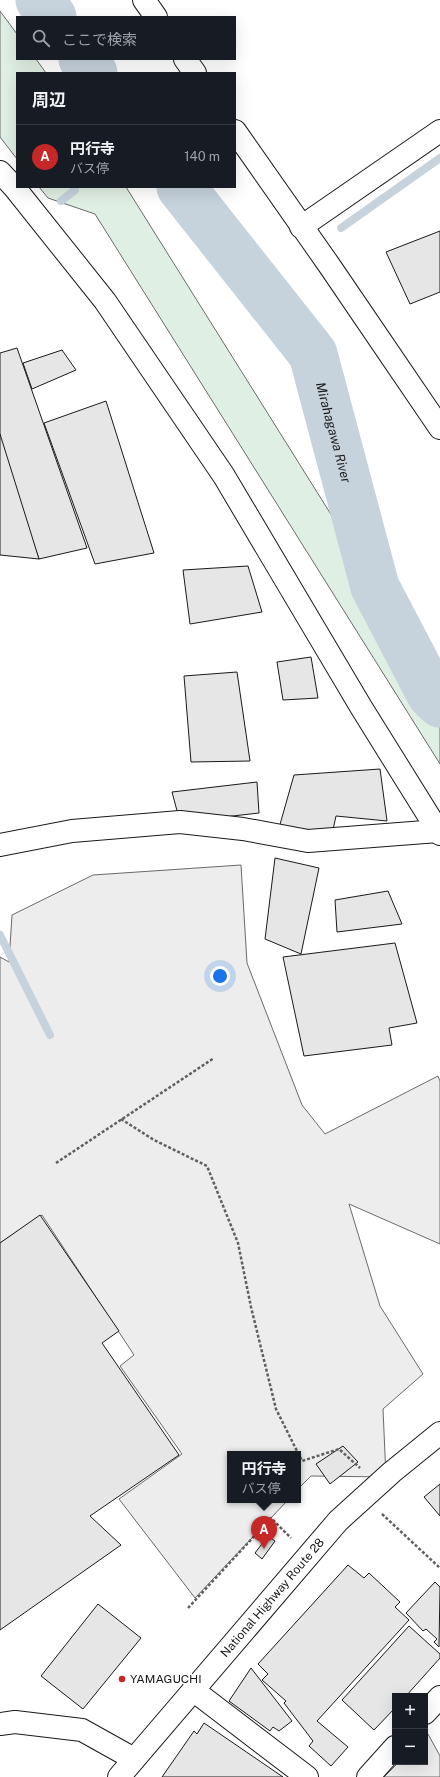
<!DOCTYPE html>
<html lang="ja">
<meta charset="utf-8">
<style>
:root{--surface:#171b24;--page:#20242c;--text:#f1f3f6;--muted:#9ea1a6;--line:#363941;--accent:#c62828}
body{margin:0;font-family:"Public Sans","Noto Sans JP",sans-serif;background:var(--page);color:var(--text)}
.controls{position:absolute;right:12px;bottom:12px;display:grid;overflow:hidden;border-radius:0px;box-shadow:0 4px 16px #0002}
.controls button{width:36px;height:36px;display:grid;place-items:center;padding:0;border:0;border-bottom:1px solid var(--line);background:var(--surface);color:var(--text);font:20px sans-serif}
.you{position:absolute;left:220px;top:976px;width:14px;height:14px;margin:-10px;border:3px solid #fff;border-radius:50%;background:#1a73e8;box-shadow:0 0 0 6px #1a73e833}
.badge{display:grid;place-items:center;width:26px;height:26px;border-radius:50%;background:var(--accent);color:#fff;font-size:13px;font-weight:700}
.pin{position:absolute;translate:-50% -33px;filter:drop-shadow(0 1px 2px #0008)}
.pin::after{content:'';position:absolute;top:21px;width:14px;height:12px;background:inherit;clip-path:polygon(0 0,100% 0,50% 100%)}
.popup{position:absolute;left:227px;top:1451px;width:74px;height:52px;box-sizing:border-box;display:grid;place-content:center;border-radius:0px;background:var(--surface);filter:drop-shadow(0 1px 3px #0005);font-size:13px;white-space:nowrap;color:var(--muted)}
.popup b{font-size:15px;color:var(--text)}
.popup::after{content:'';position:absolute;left:50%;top:100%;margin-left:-8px;border:8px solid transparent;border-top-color:var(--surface)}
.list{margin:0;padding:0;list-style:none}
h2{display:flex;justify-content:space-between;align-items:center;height:52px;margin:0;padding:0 16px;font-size:17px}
h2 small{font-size:13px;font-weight:400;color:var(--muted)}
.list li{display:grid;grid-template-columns:26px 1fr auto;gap:12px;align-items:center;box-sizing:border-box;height:64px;padding:0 16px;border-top:1px solid var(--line)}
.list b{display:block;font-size:15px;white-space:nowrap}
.list p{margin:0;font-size:13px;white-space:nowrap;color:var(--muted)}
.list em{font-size:13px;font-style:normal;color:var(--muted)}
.icon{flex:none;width:22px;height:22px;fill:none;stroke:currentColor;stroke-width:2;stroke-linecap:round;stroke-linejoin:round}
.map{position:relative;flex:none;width:440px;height:1777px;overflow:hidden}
.search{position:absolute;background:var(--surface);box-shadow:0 4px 16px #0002;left:16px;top:16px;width:220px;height:44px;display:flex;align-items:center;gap:10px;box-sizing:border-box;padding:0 14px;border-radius:0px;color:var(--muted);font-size:15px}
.panel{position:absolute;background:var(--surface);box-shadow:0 4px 16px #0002;left:16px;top:72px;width:220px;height:116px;border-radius:0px}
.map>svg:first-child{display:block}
.green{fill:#e0efe3;stroke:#6a6a6a}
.parking{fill:#ededed;stroke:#6a6a6a}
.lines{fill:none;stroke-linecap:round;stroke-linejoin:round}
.stream{stroke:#c6d2dc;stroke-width:8}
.river{stroke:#c6d2dc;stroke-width:49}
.building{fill:#e6e6e6;stroke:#1a1a1a}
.street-casing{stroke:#1a1a1a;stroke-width:24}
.secondary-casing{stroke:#1a1a1a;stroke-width:24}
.highway-casing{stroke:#1a1a1a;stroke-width:24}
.path{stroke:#5f5f5f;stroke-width:2.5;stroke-dasharray:3 2;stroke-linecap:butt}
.street{stroke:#fff;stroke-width:22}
.secondary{stroke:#fff;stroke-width:22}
.highway{stroke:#fff;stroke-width:22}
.poi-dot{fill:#c62828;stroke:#fff;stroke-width:1.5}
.labels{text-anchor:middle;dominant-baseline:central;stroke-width:3;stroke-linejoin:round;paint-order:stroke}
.street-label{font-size:12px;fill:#1a1a1a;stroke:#fff}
.poi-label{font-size:12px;fill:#1a1a1a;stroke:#fff;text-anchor:start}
.water-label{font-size:13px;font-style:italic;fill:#1a1a1a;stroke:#fff}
</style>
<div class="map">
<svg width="440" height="1777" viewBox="0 0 440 1777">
<rect width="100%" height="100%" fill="#fff"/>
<g class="green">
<polygon points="0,11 17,34 17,59 36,59 46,73 17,73 17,159 0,137"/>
<polygon points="39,187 126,187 347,540 363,584 418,692 440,724 440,764 95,214 48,198"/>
</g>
<g class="parking">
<polygon points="241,865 247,963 302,1105 325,1134 438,1076 440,1081 440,1244 349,1204 380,1306 423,1374 383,1409 386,1477 311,1476 298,1489 298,1454 230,1454 230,1500 288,1500 195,1598 119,1499 182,1454 120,1366 134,1355 42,1215 0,1243 0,957 9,962 12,915 93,875"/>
<polygon points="428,1734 440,1756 440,1777 384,1777 399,1762 425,1762 425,1737"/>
</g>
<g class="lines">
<g class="stream">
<polyline points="61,201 75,190 74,187"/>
<polyline points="341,228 440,158"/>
<polyline points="0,935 50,1035"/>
</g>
<g class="river">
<polyline points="40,0 52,17"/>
<polyline points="83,59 93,73"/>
<path id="s1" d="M181,187l132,167 62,233 56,107 9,9"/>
</g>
</g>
<g class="building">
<polygon points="440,231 440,292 410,304 386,252"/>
<polygon points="17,348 87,548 39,559 0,448 0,353"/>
<polygon points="62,350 76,370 32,389 23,363"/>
<polygon points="106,401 154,553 95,564 44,423"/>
<polygon points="0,434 39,559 0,555"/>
<polygon points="248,566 262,612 190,624 183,570"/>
<polygon points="311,657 318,698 283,700 277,662"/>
<polygon points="237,672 250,761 191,762 184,676"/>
<polygon points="380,769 387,821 336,816 331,839 277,835 294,775"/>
<polygon points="257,782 259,813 180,822 172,792"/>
<polygon points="275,858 319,868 301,954 265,939"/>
<polygon points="388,891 402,924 337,932 335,900"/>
<polygon points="395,943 417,1023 389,1028 392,1045 304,1056 283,957"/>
<polygon points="40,1215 119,1331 102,1343 179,1455 90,1516 121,1545 0,1630 0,1243"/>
<polygon points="343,1446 358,1462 330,1484 316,1464"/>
<polygon points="440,1484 440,1516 424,1497"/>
<polygon points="268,1536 275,1541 262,1559 255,1553"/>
<polygon points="348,1565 364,1578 369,1573 400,1602 395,1607 409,1620 317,1721 348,1747 331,1766 309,1746 313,1741 284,1703 286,1701 262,1680 268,1674 258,1664"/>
<polygon points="435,1582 440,1587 439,1647 434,1642 437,1639 426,1629 423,1631 406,1613"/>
<polygon points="98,1604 141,1638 83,1709 41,1676"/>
<polygon points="409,1626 440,1654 440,1658 406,1696 395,1696 395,1708 374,1730 342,1700"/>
<polygon points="251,1668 292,1721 279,1731 273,1727 270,1731 229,1701"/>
<polygon points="204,1723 283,1777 162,1777 194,1731 197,1734"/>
</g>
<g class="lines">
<defs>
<g id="street">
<polyline points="301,227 440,131"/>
<polyline points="0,845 72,831 180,822 243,829 308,841 438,831"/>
<polyline points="193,1690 307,1777"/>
<polyline points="425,1713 440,1697"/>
<polyline points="0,1724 15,1722 82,1730 134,1759"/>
<polyline points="368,1777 395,1747"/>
</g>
<g id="secondary">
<polyline points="144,0 156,17"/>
<polyline points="185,59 195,73"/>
<polyline points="235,131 329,265 440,428"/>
<polyline points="0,172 14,187 105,301 224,476 361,707 440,834"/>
</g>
<g id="highway">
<path id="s2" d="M119,1777l219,-256 54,-49 48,-39"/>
</g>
</defs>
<use href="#street" class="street-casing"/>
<use href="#secondary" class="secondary-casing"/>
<use href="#highway" class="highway-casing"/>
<g class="path">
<polyline points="121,1119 154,1140 207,1166 238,1243 251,1307 276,1409 302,1461 339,1449 360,1468"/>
<polyline points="56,1163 214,1058"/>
<polyline points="382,1514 440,1568"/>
<polyline points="188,1608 271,1518 291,1538"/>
</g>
<use href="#street" class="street"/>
<use href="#secondary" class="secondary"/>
<use href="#highway" class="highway"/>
</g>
<circle class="poi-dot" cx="122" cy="1679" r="4"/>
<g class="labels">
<g class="street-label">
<text stroke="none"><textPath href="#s2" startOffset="236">National Highway Route 28</textPath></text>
</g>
<g class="poi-label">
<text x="130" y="1679">YAMAGUCHI</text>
</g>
<g class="water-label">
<text stroke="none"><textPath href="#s1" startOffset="294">Mirahagawa River</textPath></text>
</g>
</g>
</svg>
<div class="controls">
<button>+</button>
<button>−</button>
</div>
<div class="you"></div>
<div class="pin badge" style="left:264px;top:1549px">A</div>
<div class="popup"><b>円行寺</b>バス停</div>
<div class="search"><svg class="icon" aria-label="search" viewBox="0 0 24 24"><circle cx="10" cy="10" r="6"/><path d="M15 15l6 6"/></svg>ここで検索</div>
<section class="panel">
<h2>周辺<small></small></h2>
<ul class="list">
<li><span class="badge">A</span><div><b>円行寺</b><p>バス停</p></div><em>140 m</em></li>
</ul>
</section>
</div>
